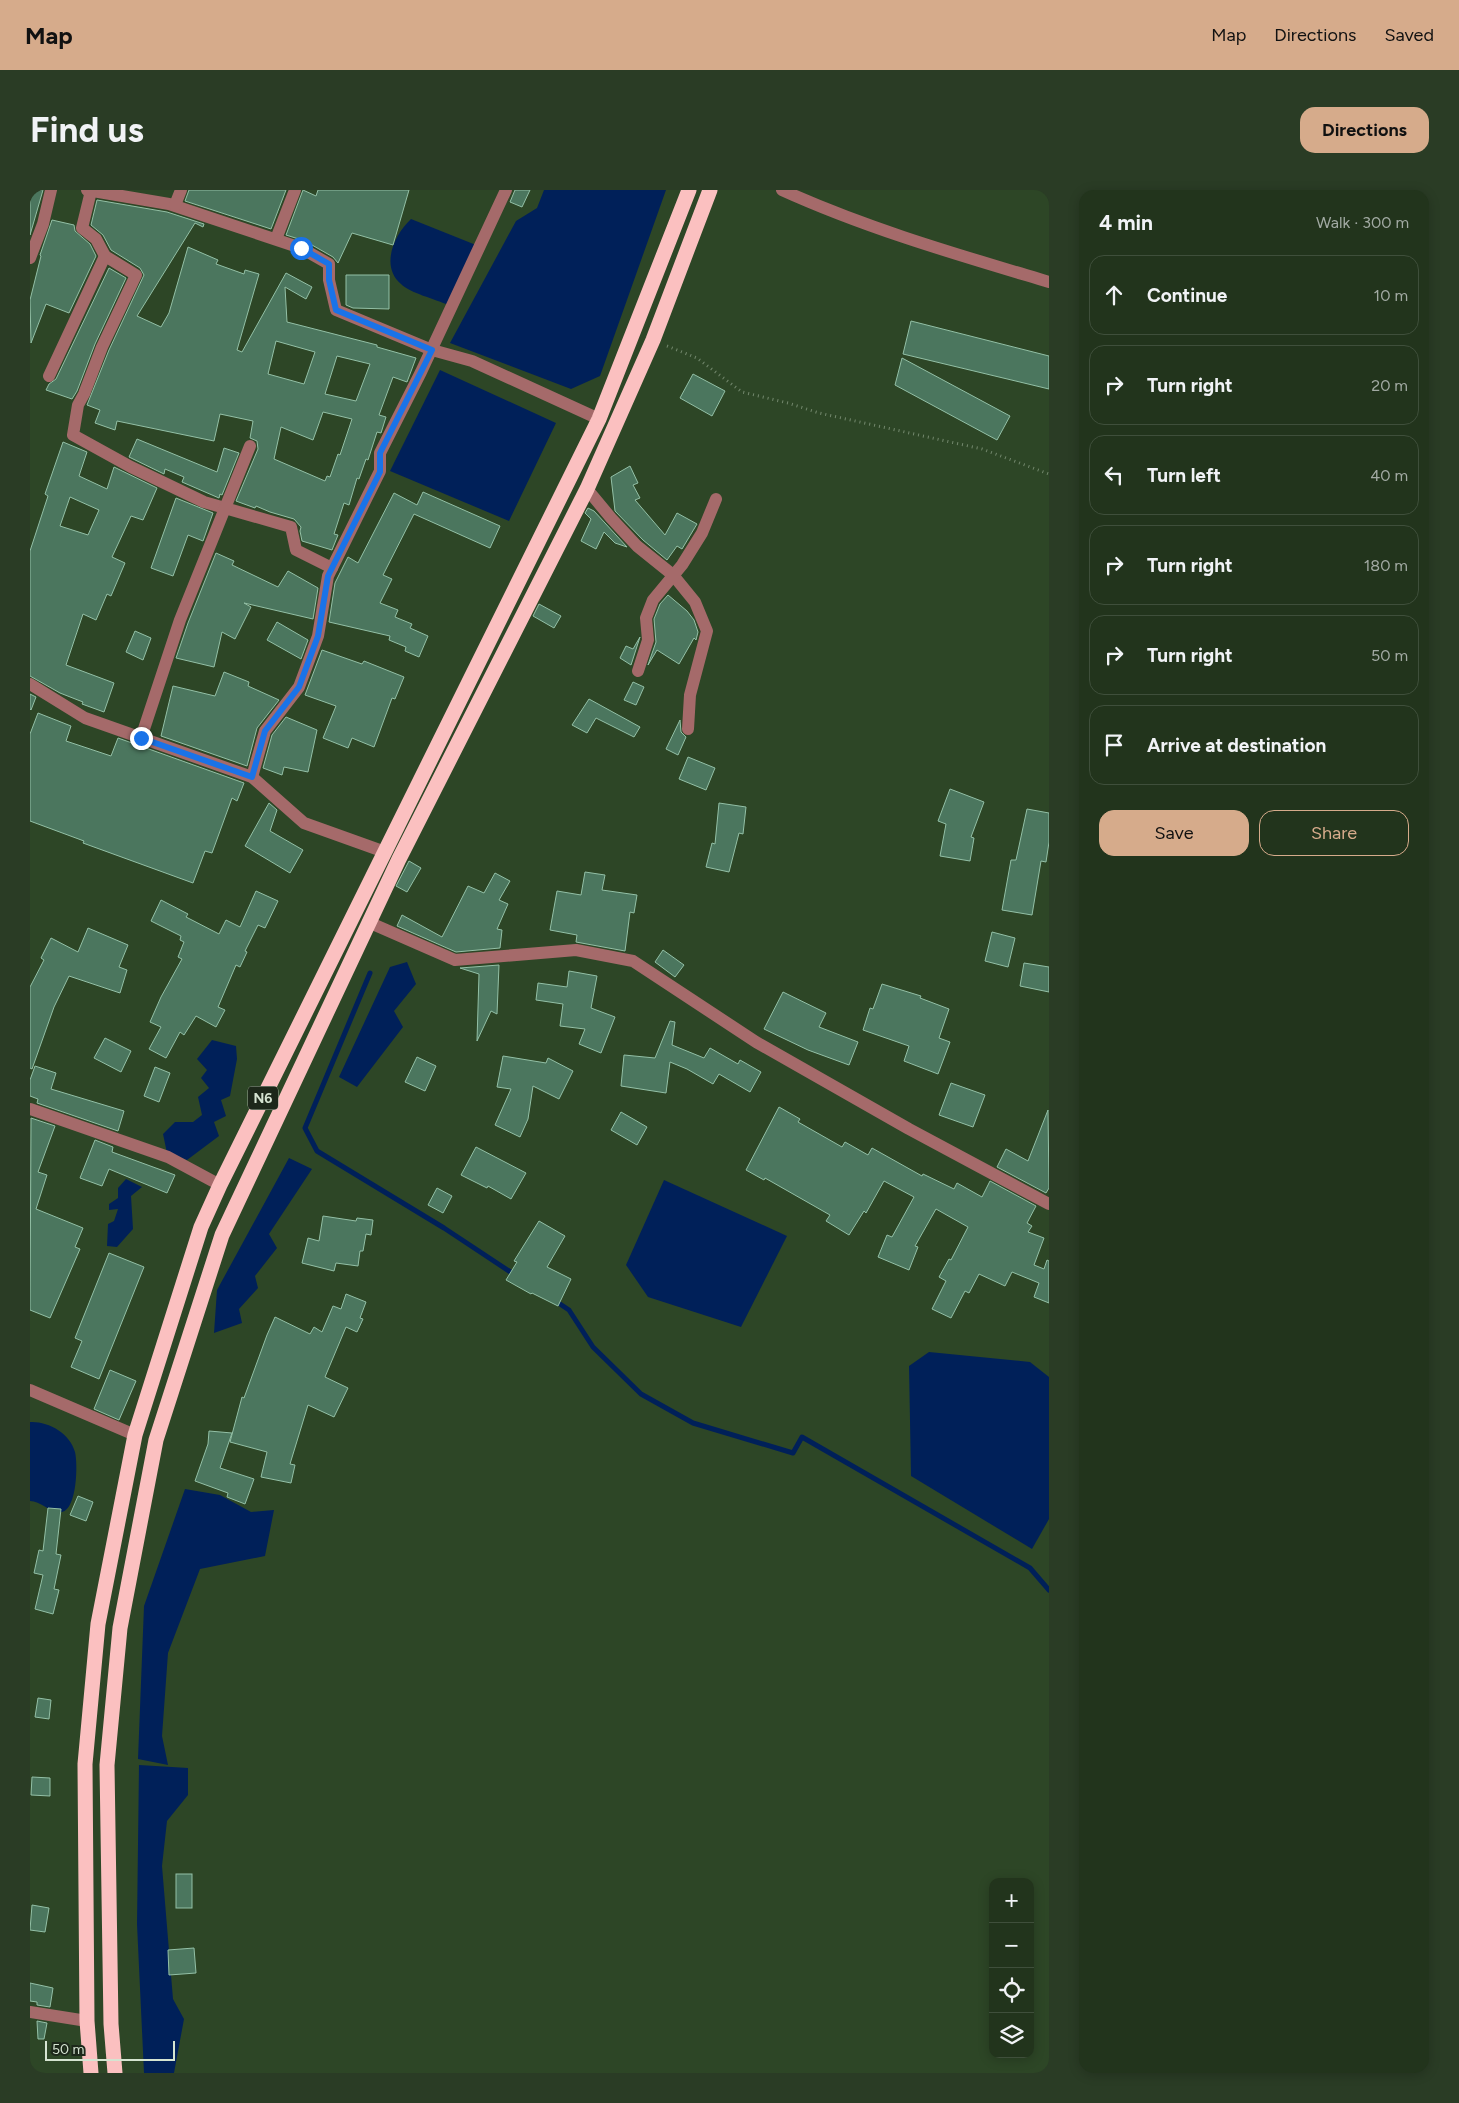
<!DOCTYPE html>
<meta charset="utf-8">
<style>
:root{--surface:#22341c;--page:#2a3c25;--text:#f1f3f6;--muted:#a2aaa3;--line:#3f4f3b;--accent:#d6ab8b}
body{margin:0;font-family:Figtree,sans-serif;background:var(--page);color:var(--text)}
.controls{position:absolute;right:15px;bottom:15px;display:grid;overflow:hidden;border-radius:10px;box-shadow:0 2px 12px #0003}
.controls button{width:45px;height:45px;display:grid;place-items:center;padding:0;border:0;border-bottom:1px solid var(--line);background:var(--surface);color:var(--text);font:25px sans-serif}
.scale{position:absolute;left:15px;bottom:12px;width:130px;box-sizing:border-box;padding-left:5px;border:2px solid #d5e4d1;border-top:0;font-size:14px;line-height:18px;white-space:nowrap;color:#d5e4d1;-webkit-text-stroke:4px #1d281a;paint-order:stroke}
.stop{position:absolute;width:15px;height:15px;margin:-11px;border:4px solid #1a73e8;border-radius:50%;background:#fff}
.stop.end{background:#1a73e8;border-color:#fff;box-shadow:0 1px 5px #0008}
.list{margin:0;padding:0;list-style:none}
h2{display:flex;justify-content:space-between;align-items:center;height:65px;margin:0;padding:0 20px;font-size:21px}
h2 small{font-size:16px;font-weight:400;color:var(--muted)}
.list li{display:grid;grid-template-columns:32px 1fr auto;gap:15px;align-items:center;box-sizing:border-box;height:80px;margin:0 10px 10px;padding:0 10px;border:1px solid var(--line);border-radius:15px}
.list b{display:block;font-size:19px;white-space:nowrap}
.list em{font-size:16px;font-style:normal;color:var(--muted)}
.actions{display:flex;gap:10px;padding:15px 20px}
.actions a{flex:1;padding:11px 0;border:1px solid var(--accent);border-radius:15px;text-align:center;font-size:18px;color:var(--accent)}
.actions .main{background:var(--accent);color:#111}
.icon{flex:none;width:28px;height:28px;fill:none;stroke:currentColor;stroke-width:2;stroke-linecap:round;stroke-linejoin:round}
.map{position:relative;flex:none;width:1019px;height:1883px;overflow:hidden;border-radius:15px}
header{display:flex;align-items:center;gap:30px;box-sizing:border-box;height:70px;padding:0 25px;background:var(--accent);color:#111}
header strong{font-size:24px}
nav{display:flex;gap:28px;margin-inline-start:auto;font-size:18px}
.intro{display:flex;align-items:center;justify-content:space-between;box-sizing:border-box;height:120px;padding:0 30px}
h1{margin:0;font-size:35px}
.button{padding:12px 22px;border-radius:15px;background:var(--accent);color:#111;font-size:18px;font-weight:700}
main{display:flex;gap:30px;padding:0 30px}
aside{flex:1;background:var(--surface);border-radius:15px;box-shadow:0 2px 12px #0003}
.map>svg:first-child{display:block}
.water{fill:#002059}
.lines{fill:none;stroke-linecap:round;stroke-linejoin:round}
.stream{stroke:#002059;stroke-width:5}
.building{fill:#4b765e;stroke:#93c0a6;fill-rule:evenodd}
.path{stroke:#74896e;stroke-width:3;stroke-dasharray:1 4;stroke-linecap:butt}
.minor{stroke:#a56a6a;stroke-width:12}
.highway{stroke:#fbc0c0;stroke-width:15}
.route{stroke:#1a73e8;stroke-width:6}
.labels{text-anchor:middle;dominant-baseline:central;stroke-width:4;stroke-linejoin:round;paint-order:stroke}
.shield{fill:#1d281a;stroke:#9eac9a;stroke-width:1}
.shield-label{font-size:14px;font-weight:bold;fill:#d5e4d1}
</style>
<header>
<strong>Map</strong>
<nav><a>Map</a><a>Directions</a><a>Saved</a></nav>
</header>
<div class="intro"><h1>Find us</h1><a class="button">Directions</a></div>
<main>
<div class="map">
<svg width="1019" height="1883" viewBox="0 0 1019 1883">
<rect width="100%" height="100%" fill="#2d4626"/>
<g class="water">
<polygon points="514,0 636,0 570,186 541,199 420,153 486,31 507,18"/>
<path d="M381,29l65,26 -28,60c-13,-6 -38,-12 -47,-21 -21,-18 -7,-49 10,-65z"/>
<polygon points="410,180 526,233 479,331 360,281"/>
<polygon points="377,772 386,794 364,821 373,837 327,897 309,887 360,777"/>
<polygon points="182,850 206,856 207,869 200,906 191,910 196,926 184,932 189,946 157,970 137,963 133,944 145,932 163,932 172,925 168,907 179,898 171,888 177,880 167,869"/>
<polygon points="259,968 282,979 239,1044 247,1058 225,1086 228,1098 209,1119 212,1133 184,1143 187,1100"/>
<polygon points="96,989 112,997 101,1006 103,1039 87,1057 77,1056 78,1034 84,1031 88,1019 79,1020 79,1014 88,1008 88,998"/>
<polygon points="634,990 757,1046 711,1137 618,1107 596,1075"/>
<polygon points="899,1162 1000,1172 1019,1187 1019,1329 1002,1359 881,1286 879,1176"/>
<path d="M0,1232c18,-1 40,11 45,30 3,12 2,57 -13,60 -11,2 -21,-11 -32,-11z"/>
<polygon points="155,1299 190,1305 221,1322 244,1320 235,1366 170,1379 138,1463 132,1546 138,1575 108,1569 114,1416"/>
<polygon points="109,1575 158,1578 158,1605 137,1631 132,1676 143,1809 154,1829 144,1883 114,1883 107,1734"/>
</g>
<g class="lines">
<g class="stream">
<polyline points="340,783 275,938 287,961 414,1038 485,1085"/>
<polyline points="524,1110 539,1120 563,1157 611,1204 663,1233 763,1263 772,1247 1000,1378 1019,1400"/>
</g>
</g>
<g class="building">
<polygon points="0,0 13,0 0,45"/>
<polygon points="159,0 256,0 241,39 155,11"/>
<polygon points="273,0 286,6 288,0 379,0 363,55 322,43 308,73 303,67 275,51 256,45"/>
<polygon points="485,0 500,0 492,17 480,12"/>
<path d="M67,10l70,12 37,12 -1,3 -8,-4 -58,93 24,11 8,-14 19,-66 30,13 -2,4 28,10 1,-4 14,4 -22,76 5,2 44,-79 26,14 -6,12 -21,-12 2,35 90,23v2l39,11 -9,24 -14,-5 -14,38 7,2 -5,16 -4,-1 -9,28 -2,-1 -7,20 -2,-1 -8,27 -5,-2 -10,31 4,1 -6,15 -30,-9 -2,-10 1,-4 -7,-8 -24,-7 -14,-6 -1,2 -19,-7 22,-52 -1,-8 -7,-3 3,-17 -33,-7 -6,27 -97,-20 -2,9 -20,-7 5,-13 -13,-5 22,-55 35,-75 -4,-7 -29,-18 -8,-15 -12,-10zM246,151l39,11 -11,32 -36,-10zM307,166l33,8 -14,37 -31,-7zM293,222l29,7 -12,36 -2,-1 -8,23 -3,-1 -2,5 -51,-22 7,-32 32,13z"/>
<polygon points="22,30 44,35 45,41 60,54 66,66 39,123 16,114 1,153 0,110 11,66 10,65"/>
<polygon points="79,78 96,88 65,154 47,201 42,209 16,200 19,194 26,189"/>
<polygon points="316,85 359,85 359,119 323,118 316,115"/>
<polygon points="881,131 1019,166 1019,199 873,164"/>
<polygon points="872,168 980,226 967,250 865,195"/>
<polygon points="663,184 695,201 682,226 650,208"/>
<polygon points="107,249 187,282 194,258 209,263 192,305 190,304 189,308 152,292 154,287 135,279 134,284 99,267"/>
<path d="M33,252l24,10 -8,24 28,13 7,-22 43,21 -14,32 -12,-4 -19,41 13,6 -14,33 -4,-2 -11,26 -13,-6 -17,51 48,18 -10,29 -22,-8 1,-2 -23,-9 -30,-17v-125l18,-55 -3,-2zM40,307l29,13 -11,25 -28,-9z"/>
<polygon points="600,276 608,293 603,295 610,308 605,310 635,345 647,323 667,334 652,359 647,356 637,370 613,350 585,321 581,287"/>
<polygon points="393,302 470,336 460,358 384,324 353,385 362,389 350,413 368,420 365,427 382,434 380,438 398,446 389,467 375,461 376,457 359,450 360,446 299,432 305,393 318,367 328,373 364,303 387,315"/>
<polygon points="146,308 183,323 173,351 158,345 143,386 121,378"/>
<polygon points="558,318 564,321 597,357 585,353 574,342 566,359 551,351 561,329 555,323"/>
<polygon points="186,363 204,371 202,375 248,397 258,381 288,398 283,429 214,413 221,417 205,449 192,442 184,477 146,468 158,433"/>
<polygon points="638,405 657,421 664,430 668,442 666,450 664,448 649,474 627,460 618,475 626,452 624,429 630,414"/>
<polygon points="509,414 531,426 524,438 503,426"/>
<polygon points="247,432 278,450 271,469 237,450"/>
<polygon points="105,441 121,448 113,470 96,462"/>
<polygon points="610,447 601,475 590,468 596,456 603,459"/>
<polygon points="292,460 332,474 334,471 374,487 365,509 362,508 344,557 322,548 318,558 293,548 306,516 275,505"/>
<polygon points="194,482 219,492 218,496 249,510 227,538 217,576 131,546 143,496 185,506"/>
<polygon points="603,492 614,497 606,515 594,510"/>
<polygon points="0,504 6,507 1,520 0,519"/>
<polygon points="559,509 610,537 604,547 566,528 557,543 542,535"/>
<polygon points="8,523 41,536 36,551 81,566 88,548 214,593 207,611 202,608 182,663 175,661 163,693 53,653 54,651 0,631 0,544"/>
<polygon points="256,527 287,540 278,582 254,577 252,585 233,578 242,545"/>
<polygon points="650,530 651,542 656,547 648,565 636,559"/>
<polygon points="658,567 685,578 676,600 649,589"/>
<polygon points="920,599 954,612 941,647 944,648 940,671 910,666 916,634 908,631"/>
<polygon points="239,613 247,620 240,641 273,660 260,683 215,656"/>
<polygon points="689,613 716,617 713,644 709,643 699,682 676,677 682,653 685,654"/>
<polygon points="997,619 1019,623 1019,652 1016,672 1011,671 1002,725 972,720 981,670 986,670"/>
<polygon points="379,671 391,678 377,702 366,696"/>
<polygon points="555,682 575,685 572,700 607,705 604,723 600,722 595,761 546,752 547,745 520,740 527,701 551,705"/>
<polygon points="465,683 480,691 469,710 478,714 467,739 472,740 470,758 426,762 367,736 372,725 412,747 438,696 454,703"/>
<polygon points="226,701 248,711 235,738 228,735 215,761 217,762 210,777 206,775 188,817 195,820 186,837 166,826 154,845 150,842 136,868 119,859 131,837 120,832 131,807 152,769 148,767 154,752 150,750 151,746 121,731 131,710 158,724 156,727 189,744 196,730 210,737"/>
<polygon points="58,738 98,755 89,777 97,780 90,803 39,786 24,817 2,879 0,878 0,797 14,770 11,768 21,748 48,762"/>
<polygon points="962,742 985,748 978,777 955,771"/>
<polygon points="633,760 654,775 645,787 625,772"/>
<polygon points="994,773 1019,777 1019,802 990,796"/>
<polygon points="469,775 467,824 461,821 447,851 449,784 430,778"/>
<polygon points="539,781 567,786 561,818 585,827 571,863 549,854 555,839 530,836 533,814 506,810 508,793 537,797"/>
<polygon points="852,794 891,806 890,808 919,819 909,848 920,852 908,884 874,871 879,856 833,840 840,818 843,819"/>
<polygon points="753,802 796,823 789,837 828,852 819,875 778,860 734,839"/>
<polygon points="640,831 645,832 642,855 674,868 680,858 708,874 710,870 731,882 720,902 689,884 683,894 657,879 640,872 636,903 591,896 594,865 625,868"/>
<polygon points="75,848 101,861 91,882 64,868"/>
<polygon points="473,866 516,873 518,868 543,881 529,909 503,896 498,929 490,947 465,935 481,899 467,897"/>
<polygon points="387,867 406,876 395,901 375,892"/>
<polygon points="5,876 26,883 21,899 94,921 88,941 7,913 8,909 0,906 0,890"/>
<polygon points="125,877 140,883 129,912 114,906"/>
<polygon points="921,893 955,905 943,937 909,925"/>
<polygon points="749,917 770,929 768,932 812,957 815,952 838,965 842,958 892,986 893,984 924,999 927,993 952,1007 960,991 1006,1016 997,1033 1002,1036 998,1042 1014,1048 1004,1075 1014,1079 1017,1070 1019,1071 1019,1113 1004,1107 1009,1093 982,1082 975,1096 949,1084 939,1103 935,1101 921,1128 902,1119 916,1091 909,1087 919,1069 921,1070 938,1037 906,1019 885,1056 888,1057 879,1080 848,1067 857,1045 862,1047 884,1007 854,991 836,1023 834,1021 819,1045 796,1031 800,1025 735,988 734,990 716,980"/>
<polygon points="1018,920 1019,998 1016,1003 967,977 976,959 998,971"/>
<polygon points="591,922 617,937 607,955 581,940"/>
<polygon points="1,928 25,936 8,982 17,985 6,1019 53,1038 45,1057 50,1059 20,1128 0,1120"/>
<polygon points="65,950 83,957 82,962 145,985 137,1003 79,979 72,996 50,988"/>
<polygon points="446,957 496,983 481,1009 458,996 457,998 431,985"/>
<polygon points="407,998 422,1006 413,1023 398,1015"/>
<polygon points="293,1026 326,1031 327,1028 343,1030 341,1045 336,1044 333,1061 330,1061 328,1076 306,1073 304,1081 272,1073 278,1048 289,1051"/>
<polygon points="509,1031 535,1046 517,1077 541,1089 528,1116 502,1103 501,1104 476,1090 487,1072 484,1071"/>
<polygon points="79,1063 114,1077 69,1189 41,1177 52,1151 45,1148"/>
<polygon points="316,1104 336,1112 330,1128 333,1129 327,1142 316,1137 295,1187 318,1198 304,1227 278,1215 260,1274 265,1275 261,1293 231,1287 237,1262 200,1252 212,1207 214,1208 237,1145 245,1127 280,1144 284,1137 292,1142 303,1116 311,1119"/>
<polygon points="80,1180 106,1191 89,1230 64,1219"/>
<polygon points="179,1241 202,1243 190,1278 224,1289 215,1314 197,1307 198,1303 165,1291 178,1254"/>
<polygon points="48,1306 63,1312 56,1331 40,1325"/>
<polygon points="18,1318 31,1319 26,1364 31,1365 24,1399 29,1400 23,1424 5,1419 13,1385 4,1383 9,1360 13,1361"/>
<polygon points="8,1508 21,1510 19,1529 5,1527"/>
<polygon points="2,1587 20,1588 20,1606 1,1605"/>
<rect x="146" y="1684" width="16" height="34"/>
<polygon points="2,1715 19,1718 15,1742 0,1740"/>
<polygon points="164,1758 166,1783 139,1785 138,1760"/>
<polygon points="0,1793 23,1798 20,1817 7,1815 7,1812 0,1811"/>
<polygon points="7,1831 17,1833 14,1849 8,1849"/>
</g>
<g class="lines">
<polyline class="path" points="637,156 667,168 712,202 758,213 789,223 952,259 1019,284"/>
<g class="minor">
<polyline points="57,0 139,14 271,58 299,74 299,90 306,120 402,160 442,171 569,229"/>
<path d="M752,0c86,39 177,65 267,92"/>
<polyline points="61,1 52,38 66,49 75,66 106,85 72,157 54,204 48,215 43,245 101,277 174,312 261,337 266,360 302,378"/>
<polyline points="145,15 151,0"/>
<polyline points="246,49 265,0"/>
<polyline points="0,68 13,34 21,0"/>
<polyline points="19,186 75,66"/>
<polyline points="557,299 581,328 607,356 643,385 665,412 677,441 660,505 658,539"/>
<polyline points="608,481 618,450 616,428 623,410 652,375 672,343 686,309"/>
<polyline points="0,494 55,528 222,587 274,633 355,662"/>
<polyline points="111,548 150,430 220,256"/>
<polyline points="222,587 235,541 269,497 288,446 298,386 350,281 350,263 391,182 476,0"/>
<polyline points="338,732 425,770 546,760 603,771 726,852 879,939 1019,1014"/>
<polyline points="0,919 138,967 190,995"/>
<polyline points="0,1200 105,1245"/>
<polyline points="0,1822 57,1831"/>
</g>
<g class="highway">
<polyline points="61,1883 57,1831 55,1574 68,1434 105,1245 171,1037 190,995 569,229 659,0"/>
<polyline points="85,1883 81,1834 77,1575 90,1438 126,1250 192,1045 369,669 557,299 623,150 680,0"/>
</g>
</g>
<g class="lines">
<polyline class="route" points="111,548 222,587 235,541 269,497 288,446 298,386 350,282 350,263 402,160 306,120 299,90 299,74 271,58"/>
</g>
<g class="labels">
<rect class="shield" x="218" y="896.5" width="30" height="23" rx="4"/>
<g class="shield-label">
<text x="233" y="908">N6</text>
</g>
</g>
</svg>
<div class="controls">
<button>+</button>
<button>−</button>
<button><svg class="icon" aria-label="locate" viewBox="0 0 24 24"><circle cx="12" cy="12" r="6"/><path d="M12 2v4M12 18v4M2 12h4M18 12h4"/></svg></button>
<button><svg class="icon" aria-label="layers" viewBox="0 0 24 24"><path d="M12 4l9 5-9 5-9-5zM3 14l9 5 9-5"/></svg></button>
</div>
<div class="scale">50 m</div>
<div class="stop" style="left:271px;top:58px"></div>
<div class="stop end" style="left:111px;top:548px"></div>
</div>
<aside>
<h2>4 min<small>Walk · 300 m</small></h2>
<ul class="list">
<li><svg class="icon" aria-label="ahead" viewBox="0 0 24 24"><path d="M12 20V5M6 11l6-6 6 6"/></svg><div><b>Continue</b></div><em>10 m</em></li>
<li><svg class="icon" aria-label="right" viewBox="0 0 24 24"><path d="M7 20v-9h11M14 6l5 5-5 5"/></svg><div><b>Turn right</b></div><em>20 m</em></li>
<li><svg class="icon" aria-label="left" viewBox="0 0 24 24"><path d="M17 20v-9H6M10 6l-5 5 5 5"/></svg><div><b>Turn left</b></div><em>40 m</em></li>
<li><svg class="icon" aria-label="right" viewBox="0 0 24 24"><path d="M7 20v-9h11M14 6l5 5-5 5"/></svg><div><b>Turn right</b></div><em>180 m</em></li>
<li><svg class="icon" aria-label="right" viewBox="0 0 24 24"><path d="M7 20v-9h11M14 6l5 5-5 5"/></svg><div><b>Turn right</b></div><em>50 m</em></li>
<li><svg class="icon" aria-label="arrive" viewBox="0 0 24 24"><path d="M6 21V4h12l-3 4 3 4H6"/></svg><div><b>Arrive at destination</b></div></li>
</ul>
<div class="actions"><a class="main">Save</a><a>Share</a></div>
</aside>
</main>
